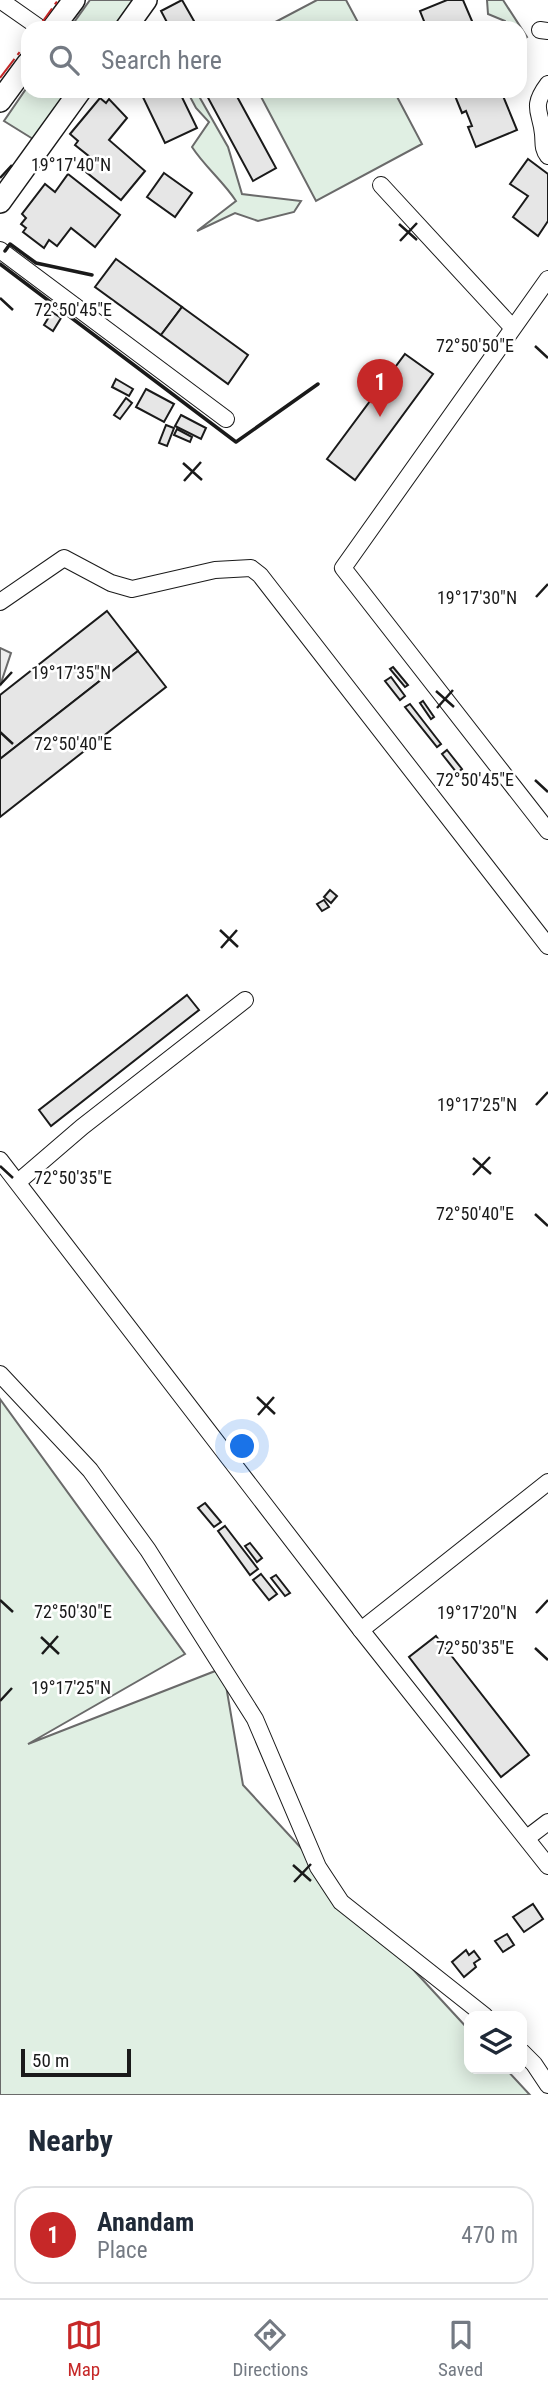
<!DOCTYPE html>
<meta charset="utf-8">
<style>
:root{--surface:#fff;--page:#f2f2f3;--text:#1f2937;--muted:#747a83;--line:#e0e1e3;--accent:#c62828}
body{margin:0;font-family:"Roboto Condensed",sans-serif;background:var(--page);color:var(--text)}
.controls{position:absolute;right:21px;bottom:21px;display:grid;overflow:hidden;border-radius:14px;box-shadow:0 4px 18px #0003}
.controls button{width:63px;height:63px;display:grid;place-items:center;padding:0;border:0;border-bottom:2px solid var(--line);background:var(--surface);color:var(--text);font:35px sans-serif}
.scale{position:absolute;left:21px;bottom:18px;width:110px;box-sizing:border-box;padding-left:7px;border:4px solid #1a1a1a;border-top:0;font-size:19px;line-height:24px;white-space:nowrap;color:#1a1a1a;-webkit-text-stroke:5px #fff;paint-order:stroke}
.you{position:absolute;left:243px;top:1447px;width:24px;height:24px;margin:-18px;border:5px solid #fff;border-radius:50%;background:#1a73e8;box-shadow:0 0 0 10px #1a73e833}
.badge{display:grid;place-items:center;width:46px;height:46px;border-radius:50%;background:var(--accent);color:#fff;font-size:23px;font-weight:700}
.pin{position:absolute;translate:-50% -58px;filter:drop-shadow(0 2px 4px #0008)}
.pin::after{content:'';position:absolute;top:37px;width:24px;height:21px;background:inherit;clip-path:polygon(0 0,100% 0,50% 100%)}
.list{margin:0;padding:0;list-style:none}
h2{display:flex;justify-content:space-between;align-items:center;height:91px;margin:0;padding:0 28px;font-size:30px}
h2 small{font-size:23px;font-weight:400;color:var(--muted)}
.list li{display:grid;grid-template-columns:46px 1fr auto;gap:21px;align-items:center;box-sizing:border-box;height:98px;margin:0 14px 14px;padding:0 14px;border:2px solid var(--line);border-radius:21px}
.list b{display:block;font-size:26px;white-space:nowrap}
.list p{margin:0;font-size:23px;white-space:nowrap;color:var(--muted)}
.list em{font-size:23px;font-style:normal;color:var(--muted)}
.icon{flex:none;width:38px;height:38px;fill:none;stroke:currentColor;stroke-width:2;stroke-linecap:round;stroke-linejoin:round}
.map{position:relative;flex:none;width:548px;height:2095px;overflow:hidden}
.search{position:absolute;background:var(--surface);box-shadow:0 4px 18px #0003;left:21px;right:21px;top:21px;height:77px;display:flex;align-items:center;gap:18px;box-sizing:border-box;padding:0 24px;border-radius:21px;color:var(--muted);font-size:26px}
.sheet{height:203px;background:var(--surface)}
nav{display:flex;justify-content:space-around;align-items:center;box-sizing:border-box;height:98px;border-top:2px solid var(--line);background:var(--surface);font-size:19px;color:var(--muted)}
nav a{display:grid;justify-items:center;gap:4px}
nav .on{color:var(--accent)}
.map>svg:first-child{display:block}
.green{fill:#e0efe3;stroke:#6a6a6a;stroke-width:2}
.parking{fill:#ededed;stroke:#6a6a6a;stroke-width:2}
.building{fill:#e6e6e6;stroke:#1a1a1a;stroke-width:2}
.lines{fill:none;stroke-linecap:round;stroke-linejoin:round}
.minor-casing{stroke:#1a1a1a;stroke-width:18}
.major-casing{stroke:#1a1a1a;stroke-width:24}
.minor{stroke:#fff;stroke-width:16}
.major{stroke:#fff;stroke-width:21}
.wall{stroke:#1a1a1a;stroke-width:3.5}
.power{stroke:#c62828;stroke-width:2;stroke-dasharray:24 5 3.5 5;stroke-linecap:butt}
.ticks{fill:none;stroke:#1a1a1a;stroke-width:2.5}
.ticks-label{font-size:18px;text-anchor:middle;fill:#1a1a1a;stroke:#fff;stroke-width:5;stroke-linejoin:round;paint-order:stroke}
</style>
<div class="map">
<svg width="548" height="2095" viewBox="0 0 548 2095">
<rect width="100%" height="100%" fill="#fff"/>
<g class="green">
<polygon points="90,0 134,0 114,28 70,28"/>
<polygon points="317,0 346,0 361,28 264,28"/>
<polygon points="487,0 503,0 527,37 520,42 520,28 507,28 505,21 488,14"/>
<polygon points="28,86 28,91 68,91 33,139 4,121"/>
<path d="M187,91h9l32,56 14,47 59,7 -7,11 -36,9 -23,-8 -38,18 39,-30c-13,-20 -31,-34 -44,-54l17,-25 -13,-14z"/>
<polygon points="258,91 394,91 422,144 316,201"/>
<polygon points="0,1399 185,1654 28,1744 223,1668 243,1785 469,2030 469,2069 506,2069 530,2095 0,2095"/>
</g>
<polygon class="parking" points="0,648 11,653 0,686"/>
<g class="building">
<polygon points="182,0 198,28 170,28 161,11"/>
<polygon points="447,0 463,0 475,28 432,28 431,24 426,26 420,11"/>
<polygon points="140,91 179,91 197,128 165,143"/>
<polygon points="212,91 234,91 276,168 253,181 206,94"/>
<polygon points="453,91 501,91 517,130 476,147 468,127 472,126 466,111 462,113"/>
<polygon points="100,98 106,103 109,99 127,118 109,140 145,171 121,200 86,172 95,161 75,145 78,141 70,134"/>
<polygon points="528,159 548,174 548,221 538,236 513,217 528,196 510,184"/>
<polygon points="164,173 192,193 175,217 147,197"/>
<polygon points="68,174 120,215 95,247 71,228 57,246 49,240 44,248 23,232 26,228 21,224 26,218 22,214 45,184 55,192"/>
<polygon points="116,259 182,307 161,335 95,287"/>
<polygon points="182,307 248,355 228,384 161,335"/>
<polygon points="52,312 61,318 53,331 44,325"/>
<polygon points="405,354 433,374 355,480 327,459"/>
<polygon points="116,379 133,389 129,396 112,387"/>
<polygon points="146,389 174,404 164,422 136,407"/>
<polygon points="126,398 132,403 120,419 114,415"/>
<polygon points="181,415 206,428 201,439 175,426"/>
<polygon points="166,425 174,428 167,446 159,443"/>
<polygon points="177,429 192,437 190,442 174,435"/>
<polygon points="107,611 138,651 0,759 0,695"/>
<polygon points="138,651 166,687 0,817 0,759"/>
<polygon points="393,667 408,685 405,687 390,669"/>
<polygon points="391,677 405,696 400,700 385,681"/>
<polygon points="423,701 434,717 431,719 420,703"/>
<polygon points="410,704 441,744 437,747 405,707"/>
<polygon points="447,750 462,769 457,773 442,754"/>
<polygon points="330,890 337,896 331,903 324,897"/>
<polygon points="324,900 329,907 322,911 317,904"/>
<polygon points="187,995 199,1010 51,1126 39,1110"/>
<polygon points="205,1503 221,1522 214,1527 198,1508"/>
<polygon points="225,1526 258,1569 250,1575 218,1531"/>
<polygon points="250,1543 262,1558 257,1562 245,1546"/>
<polygon points="261,1574 277,1594 269,1600 253,1580"/>
<polygon points="276,1575 290,1593 285,1596 271,1578"/>
<polygon points="436,1636 529,1755 501,1777 409,1657"/>
<polygon points="533,1904 543,1919 524,1932 513,1917"/>
<polygon points="507,1934 514,1945 503,1952 495,1941"/>
<polygon points="466,1950 469,1955 474,1951 480,1959 474,1963 476,1967 464,1977 452,1962"/>
</g>
<g class="lines">
<defs>
<g id="minor">
<polyline points="0,0 40,28"/>
<polyline points="540,30 548,31"/>
<path d="M548,84c-18,24 -7,27 -5,50 1,9 -1,14 5,22"/>
<polyline points="381,185 512,327"/>
<polyline points="0,250 226,419"/>
<polyline points="548,279 343,568 548,831"/>
<polyline points="0,602 64,558 111,583 132,589 215,570 251,568 260,575 548,946"/>
<polyline points="0,1160 361,1630 548,1866"/>
<polyline points="18,1182 82,1127 245,1000"/>
<polyline points="0,1374 90,1470 148,1550 255,1719 318,1867 341,1902 485,2016"/>
<polyline points="361,1630 548,1482"/>
<polyline points="527,1838 548,1822"/>
<polyline points="522,2052 534,2064 548,2085"/>
</g>
<g id="major">
<polyline points="53,28 74,0"/>
<polyline points="126,28 146,0"/>
<polyline points="0,101 28,63"/>
<polyline points="0,202 80,91"/>
</g>
</defs>
<use href="#minor" class="minor-casing"/>
<use href="#major" class="major-casing"/>
<use href="#minor" class="minor"/>
<use href="#major" class="major"/>
<g class="wall">
<polyline points="5,251 10,244 36,263 92,275"/>
<polyline points="0,264 236,442 318,384"/>
</g>
<g class="power">
<polyline points="38,28 58,0"/>
<polyline points="0,78 28,41"/>
</g>
</g>
<path class="ticks" d="M0,178l12,-13M399,224l18,16M400,241l17,-18M0,298l13,12M535,346l13,12M183,463l19,17M184,481l17,-19M536,597l12,-13M0,685l12,-13M436,691l18,16M437,708l16,-18M0,732l13,12M535,780l13,12M220,930l18,17M221,948l16,-18M536,1105l12,-13M473,1158l18,16M0,1166l13,12M473,1175l17,-18M535,1214l13,12M257,1397l18,17M258,1415l16,-18M0,1600l13,12M536,1613l12,-13M41,1637l18,17M535,1648l13,12M42,1654l16,-18M0,1701l12,-13M293,1865l18,16M294,1882l17,-18"/>
<g class="ticks-label">
<text x="71" y="171">19°17'40"N</text>
<text x="73" y="316">72°50'45"E</text>
<text x="475" y="352">72°50'50"E</text>
<text x="477" y="604">19°17'30"N</text>
<text x="71" y="679">19°17'35"N</text>
<text x="73" y="750">72°50'40"E</text>
<text x="475" y="786">72°50'45"E</text>
<text x="477" y="1111">19°17'25"N</text>
<text x="73" y="1184">72°50'35"E</text>
<text x="475" y="1220">72°50'40"E</text>
<text x="73" y="1618">72°50'30"E</text>
<text x="477" y="1619">19°17'20"N</text>
<text x="475" y="1654">72°50'35"E</text>
<text x="71" y="1694">19°17'25"N</text>
</g>
</svg>
<div class="controls">
<button><svg class="icon" aria-label="layers" viewBox="0 0 24 24"><path d="M12 4l9 5-9 5-9-5zM3 14l9 5 9-5"/></svg></button>
</div>
<div class="scale">50 m</div>
<div class="you"></div>
<div class="pin badge" style="left:380px;top:417px">1</div>
<div class="search"><svg class="icon" aria-label="search" viewBox="0 0 24 24"><circle cx="10" cy="10" r="6"/><path d="M15 15l6 6"/></svg>Search here</div>
</div>
<section class="sheet">
<h2>Nearby<small></small></h2>
<ul class="list">
<li><span class="badge">1</span><div><b>Anandam</b><p>Place</p></div><em>470 m</em></li>
</ul>
</section>
<nav>
<a class="on"><svg class="icon" aria-label="map" viewBox="0 0 24 24"><path d="M3 6l6-2 6 2 6-2v14l-6 2-6-2-6 2zM9 4v14M15 6v14"/></svg>Map</a>
<a><svg class="icon" aria-label="directions" viewBox="0 0 24 24"><path d="M12 3l9 9-9 9-9-9zM9 14v-3h6M13 9l2 2-2 2"/></svg>Directions</a>
<a><svg class="icon" aria-label="saved" viewBox="0 0 24 24"><path d="M7 4h10v16l-5-4-5 4z"/></svg>Saved</a>
</nav>
